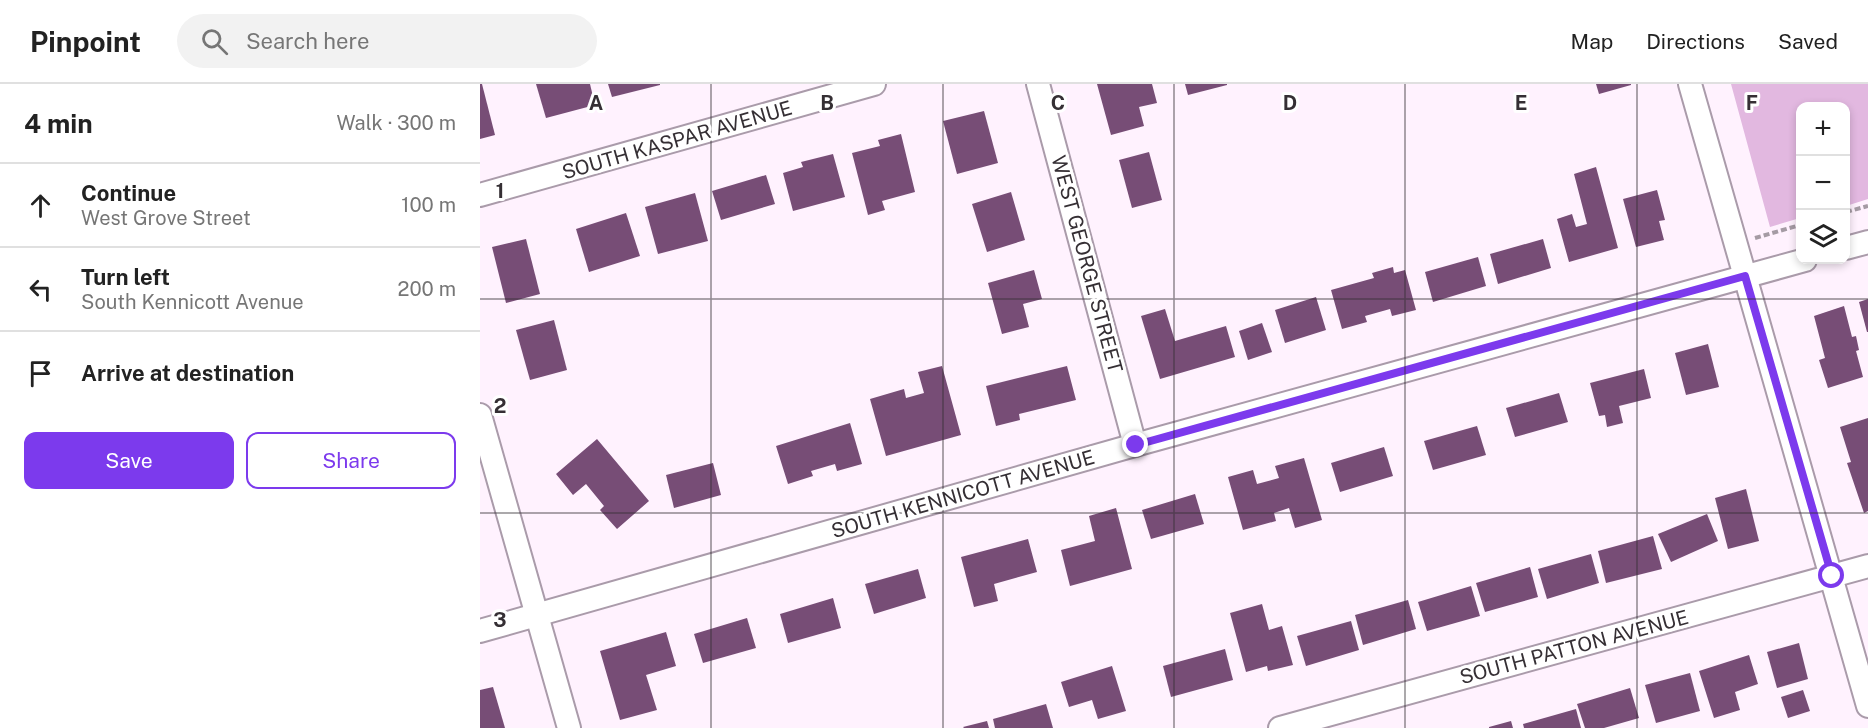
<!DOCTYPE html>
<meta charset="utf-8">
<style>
:root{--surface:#fff;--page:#f2f2f2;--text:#222;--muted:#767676;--line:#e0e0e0;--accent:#7c3aed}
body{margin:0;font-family:"Public Sans",sans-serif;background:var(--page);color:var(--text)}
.controls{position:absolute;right:18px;top:18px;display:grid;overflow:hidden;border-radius:12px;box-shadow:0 3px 9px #0003}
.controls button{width:54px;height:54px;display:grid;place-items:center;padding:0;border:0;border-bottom:2px solid var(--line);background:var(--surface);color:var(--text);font:30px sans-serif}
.stop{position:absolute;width:18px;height:18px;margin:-14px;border:4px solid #7c3aed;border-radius:50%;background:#fff}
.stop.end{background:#7c3aed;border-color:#fff;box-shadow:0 2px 6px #0008}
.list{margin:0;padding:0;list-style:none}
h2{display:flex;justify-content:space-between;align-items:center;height:78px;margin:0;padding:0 24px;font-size:26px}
h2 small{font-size:20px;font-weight:400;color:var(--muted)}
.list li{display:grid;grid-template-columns:39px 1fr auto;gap:18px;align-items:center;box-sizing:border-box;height:84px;padding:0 24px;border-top:2px solid var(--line)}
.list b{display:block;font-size:22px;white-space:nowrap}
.list p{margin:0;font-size:20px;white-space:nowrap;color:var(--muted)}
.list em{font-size:20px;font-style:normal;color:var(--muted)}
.actions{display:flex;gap:12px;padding:18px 24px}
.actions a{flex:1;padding:14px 0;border:2px solid var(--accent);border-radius:12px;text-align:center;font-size:21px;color:var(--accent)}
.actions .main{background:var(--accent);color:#fff}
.icon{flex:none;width:33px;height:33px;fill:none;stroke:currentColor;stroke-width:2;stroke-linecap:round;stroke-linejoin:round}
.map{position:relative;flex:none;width:1388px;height:644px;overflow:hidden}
header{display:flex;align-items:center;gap:36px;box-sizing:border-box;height:84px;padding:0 30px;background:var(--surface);border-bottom:2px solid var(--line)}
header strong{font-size:28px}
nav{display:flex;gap:33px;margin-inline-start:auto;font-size:21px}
.search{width:420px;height:54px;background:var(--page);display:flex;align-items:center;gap:15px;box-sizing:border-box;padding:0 21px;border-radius:33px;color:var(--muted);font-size:22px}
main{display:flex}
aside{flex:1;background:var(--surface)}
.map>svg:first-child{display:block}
.green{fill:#e2b8e0}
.building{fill:#774d76}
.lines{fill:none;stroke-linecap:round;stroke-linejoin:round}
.minor-casing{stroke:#aa9baa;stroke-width:26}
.path{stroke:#a59ba4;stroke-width:4;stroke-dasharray:6 3;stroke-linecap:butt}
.minor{stroke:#fff;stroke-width:22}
.route{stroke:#7c3aed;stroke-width:8}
.grid{fill:none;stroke:#352f34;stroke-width:1.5;stroke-opacity:0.55}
.labels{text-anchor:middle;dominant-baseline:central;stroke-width:6;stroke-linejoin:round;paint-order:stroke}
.street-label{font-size:20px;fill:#352f34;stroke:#fff}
.grid-label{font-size:20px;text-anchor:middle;font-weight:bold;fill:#352f34;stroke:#fff;stroke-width:6;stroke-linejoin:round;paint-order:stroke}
</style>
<header>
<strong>Pinpoint</strong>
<div class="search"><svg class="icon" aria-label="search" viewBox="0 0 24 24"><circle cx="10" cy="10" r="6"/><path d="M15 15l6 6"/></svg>Search here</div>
<nav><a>Map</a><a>Directions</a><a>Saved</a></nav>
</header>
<main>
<aside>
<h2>4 min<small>Walk · 300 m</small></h2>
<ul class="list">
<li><svg class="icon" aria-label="ahead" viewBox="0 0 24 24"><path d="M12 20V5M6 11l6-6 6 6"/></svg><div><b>Continue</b><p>West Grove Street</p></div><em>100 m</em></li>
<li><svg class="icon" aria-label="left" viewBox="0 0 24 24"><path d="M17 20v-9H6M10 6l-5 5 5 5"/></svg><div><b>Turn left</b><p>South Kennicott Avenue</p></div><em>200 m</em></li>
<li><svg class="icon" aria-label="arrive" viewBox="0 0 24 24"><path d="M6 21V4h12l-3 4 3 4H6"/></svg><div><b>Arrive at destination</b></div></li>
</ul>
<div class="actions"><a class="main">Save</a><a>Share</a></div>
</aside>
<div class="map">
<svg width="1388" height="644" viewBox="0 0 1388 644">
<rect width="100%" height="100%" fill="#fff2fe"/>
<polygon class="green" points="1251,0 1388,0 1388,115 1366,122 1366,22 1320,22 1320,134 1290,143"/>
<g class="building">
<polygon points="0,0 2,0 15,51 0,55"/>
<polygon points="56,0 110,0 115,21 66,34"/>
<polygon points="128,0 180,0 180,1 132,13"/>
<polygon points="617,0 672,0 677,19 659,23 664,42 631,51"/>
<polygon points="705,0 747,0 747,1 708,11"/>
<polygon points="1116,0 1151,0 1151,1 1119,10"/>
<polygon points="504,27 518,79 477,90 463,37"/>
<polygon points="421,50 435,108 402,117 405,126 388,131 372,69 400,62 398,56"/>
<polygon points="669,68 682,116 652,124 639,76"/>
<polygon points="353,70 365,113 313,127 303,89 323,83 321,78"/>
<polygon points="1116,83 1138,164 1089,178 1077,135 1092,130 1096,143 1107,140 1094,90"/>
<polygon points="286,91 295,120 241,136 232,107"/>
<polygon points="1177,106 1185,136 1179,137 1184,156 1156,163 1143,115"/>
<polygon points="531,108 545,156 507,168 492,120"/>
<polygon points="215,109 228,157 178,170 165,123"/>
<polygon points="146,129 160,172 109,188 96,145"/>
<polygon points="46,155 60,210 26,219 12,163"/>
<polygon points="1063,155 1071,184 1018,200 1010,170"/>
<polygon points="998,173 1006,202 953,218 945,188"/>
<polygon points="913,183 914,189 925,186 936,226 912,232 910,225 885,232 887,238 862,245 851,206 894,194 892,189"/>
<polygon points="554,186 562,215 543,220 549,243 522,250 508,199"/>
<polygon points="836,213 846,246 805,259 795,226"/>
<polygon points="1388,215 1388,248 1387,248 1379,218"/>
<polygon points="1364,222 1372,253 1376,252 1379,266 1376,267 1383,293 1348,304 1339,276 1345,274 1334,232"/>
<polygon points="685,225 695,257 746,242 755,273 680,295 661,232"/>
<polygon points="74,236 87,286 50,296 36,246"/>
<polygon points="782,239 792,268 768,276 759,247"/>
<polygon points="1228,260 1239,303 1206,311 1195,269"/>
<polygon points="462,282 481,351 406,372 390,315 424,305 426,314 444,309 438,288"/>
<polygon points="587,282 596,316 539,330 540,336 516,342 506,302"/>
<polygon points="1164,285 1171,314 1139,322 1143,339 1127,343 1125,331 1119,332 1110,299"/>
<polygon points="1079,309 1088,338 1035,353 1026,324"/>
<polygon points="1388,334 1388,427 1384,429 1367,379 1371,378 1360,343"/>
<polygon points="370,339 382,380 357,387 355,380 331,387 333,392 308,400 296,362"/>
<polygon points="997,342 1006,371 953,386 944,357"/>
<polygon points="117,355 169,417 137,445 120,426 124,422 106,400 93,411 76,390"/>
<polygon points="904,363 913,392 860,408 851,379"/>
<polygon points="824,374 842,436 815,444 809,424 794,429 796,437 763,446 748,393 773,386 777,400 799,394 795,382"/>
<polygon points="233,379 241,411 194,424 186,391"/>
<polygon points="1266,405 1279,457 1248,465 1235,414"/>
<polygon points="715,410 724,440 671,455 662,426"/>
<polygon points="636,424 652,485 590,502 581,466 615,457 609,432"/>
<polygon points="1227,430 1238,457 1191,478 1178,450"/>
<polygon points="1173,452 1182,485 1126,499 1118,467"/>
<polygon points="548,455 557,488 514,500 518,517 494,523 481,473"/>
<polygon points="1111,470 1119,499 1067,515 1058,485"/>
<polygon points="1050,483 1058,513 1005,528 996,499"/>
<polygon points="438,485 446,514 394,530 385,500"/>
<polygon points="991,502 1000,532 947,547 938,518"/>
<polygon points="353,514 361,544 308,559 300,530"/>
<polygon points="928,516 936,545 883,561 875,531"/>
<polygon points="782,520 789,546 802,542 813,581 788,587 787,582 766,588 750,529"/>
<polygon points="267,534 276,564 223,579 214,550"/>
<polygon points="871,537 879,566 826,582 817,552"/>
<polygon points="186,548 196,582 166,591 177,626 140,636 120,567"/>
<polygon points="1319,559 1328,595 1297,604 1287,568"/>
<polygon points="745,565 753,596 691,613 683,582"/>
<polygon points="1269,571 1278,600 1255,608 1260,626 1234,634 1219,587"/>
<polygon points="632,582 646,627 618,635 612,616 589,623 581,598"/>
<polygon points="1210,589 1220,627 1176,639 1165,601"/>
<polygon points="13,603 25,644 0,644 0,606"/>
<polygon points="1150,604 1159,634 1124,644 1105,644 1097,620"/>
<polygon points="1323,606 1330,627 1308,634 1301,613"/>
<polygon points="566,620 573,644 515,644 513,635"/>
<polygon points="1096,625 1101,644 1044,644 1043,640"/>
<polygon points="507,637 509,644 484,644 483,643"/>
<polygon points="1031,637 1033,644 1009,644 1009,643"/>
</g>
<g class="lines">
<defs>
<g id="minor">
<polyline points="558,0 655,361"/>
<polyline points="1210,0 1388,622"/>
<polyline points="0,111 394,0"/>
<polyline points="1366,164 1388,158"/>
<polyline points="0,331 89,644"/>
<polyline points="0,547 655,361 1325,176"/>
<polyline points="800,644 1388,482"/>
</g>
</defs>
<use href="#minor" class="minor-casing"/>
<g class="path">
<polyline points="1366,128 1388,122"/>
<polyline points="1275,154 1320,141"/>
</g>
<use href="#minor" class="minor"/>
</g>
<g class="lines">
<polyline class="route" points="656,361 1265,192 1352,492"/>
</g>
<path class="grid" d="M231,0v644M463,0v644M694,0v644M925,0v644M1157,0v644M0,215h1388M0,429h1388"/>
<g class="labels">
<g class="street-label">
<text transform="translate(197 56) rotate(-16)">SOUTH KASPAR AVENUE</text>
<text transform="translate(607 180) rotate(75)">WEST GEORGE STREET</text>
<text transform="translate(483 410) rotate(-16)">SOUTH KENNICOTT AVENUE</text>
<text transform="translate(1094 563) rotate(-15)">SOUTH PATTON AVENUE</text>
</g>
</g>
<g class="grid-label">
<text x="116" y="26">A</text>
<text x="347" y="26">B</text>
<text x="578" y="26">C</text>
<text x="810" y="26">D</text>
<text x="1041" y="26">E</text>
<text x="1272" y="26">F</text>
<text x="20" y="114">1</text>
<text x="20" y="329">2</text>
<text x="20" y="543">3</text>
</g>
</svg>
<div class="controls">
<button>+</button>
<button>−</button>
<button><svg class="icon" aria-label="layers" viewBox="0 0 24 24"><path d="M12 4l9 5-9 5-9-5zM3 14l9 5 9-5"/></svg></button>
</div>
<div class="stop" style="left:1352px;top:492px"></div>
<div class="stop end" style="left:656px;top:361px"></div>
</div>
</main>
